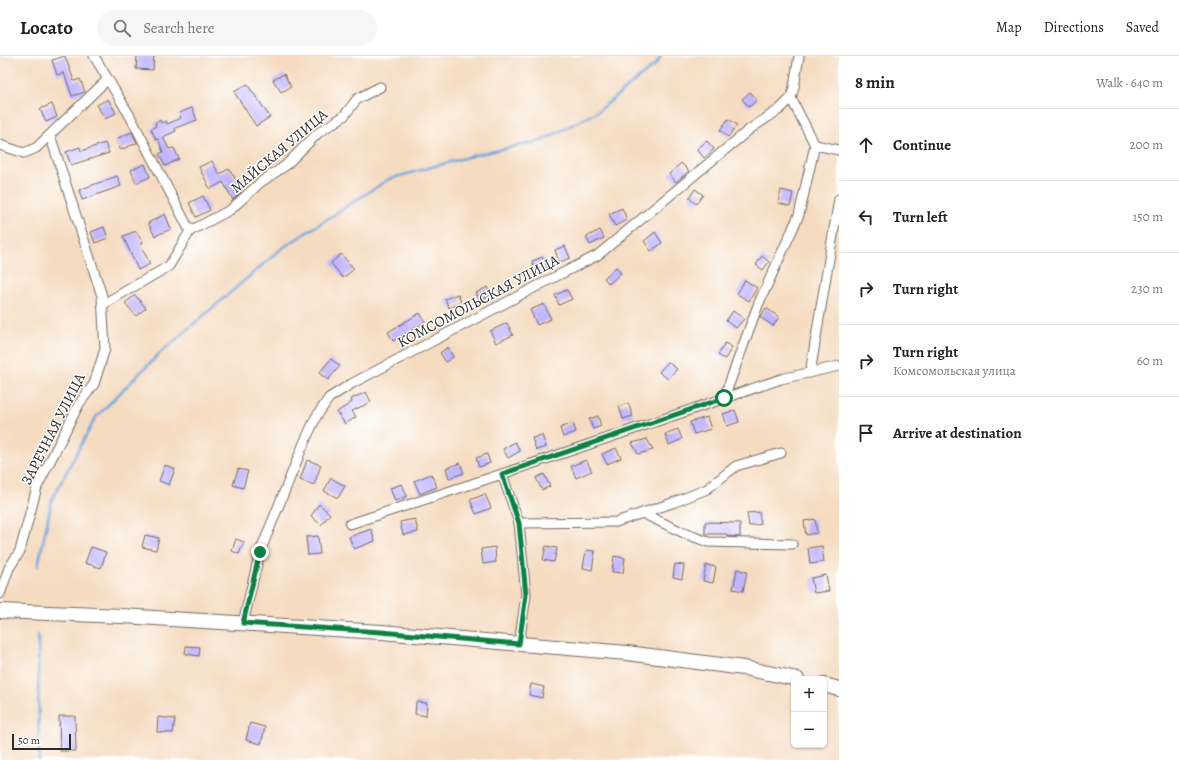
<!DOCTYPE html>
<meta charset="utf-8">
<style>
:root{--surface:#fff;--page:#f6f6f6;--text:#222;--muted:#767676;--line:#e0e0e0}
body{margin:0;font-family:Alegreya,serif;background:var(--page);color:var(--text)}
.controls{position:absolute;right:12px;bottom:12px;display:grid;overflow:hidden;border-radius:6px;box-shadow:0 1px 3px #0004}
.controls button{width:36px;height:36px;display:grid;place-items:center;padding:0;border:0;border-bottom:1px solid var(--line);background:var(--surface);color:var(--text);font:20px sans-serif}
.scale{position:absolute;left:12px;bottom:10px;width:59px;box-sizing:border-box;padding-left:4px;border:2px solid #2b2b2b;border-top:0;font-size:11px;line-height:14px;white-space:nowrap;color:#2b2b2b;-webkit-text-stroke:3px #fff;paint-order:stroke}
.stop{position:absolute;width:12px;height:12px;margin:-9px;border:3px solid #0b8043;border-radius:50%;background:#fff}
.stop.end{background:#0b8043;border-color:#fff;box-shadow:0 1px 4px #0008}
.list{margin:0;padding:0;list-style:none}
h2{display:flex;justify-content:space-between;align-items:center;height:52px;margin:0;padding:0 16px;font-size:17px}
h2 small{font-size:13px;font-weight:400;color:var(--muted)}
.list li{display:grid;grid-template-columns:26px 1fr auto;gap:12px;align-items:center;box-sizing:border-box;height:72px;padding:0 16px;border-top:1px solid var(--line)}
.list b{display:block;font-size:15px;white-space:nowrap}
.list p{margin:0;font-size:13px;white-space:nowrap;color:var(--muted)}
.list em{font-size:13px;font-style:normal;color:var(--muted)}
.icon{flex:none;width:22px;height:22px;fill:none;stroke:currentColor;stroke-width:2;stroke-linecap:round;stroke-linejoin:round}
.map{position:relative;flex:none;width:839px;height:704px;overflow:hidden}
header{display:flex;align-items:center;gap:24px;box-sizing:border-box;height:56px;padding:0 20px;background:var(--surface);border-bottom:1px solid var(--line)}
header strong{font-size:19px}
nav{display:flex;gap:22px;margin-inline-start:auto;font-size:14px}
.search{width:280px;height:36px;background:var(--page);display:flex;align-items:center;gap:10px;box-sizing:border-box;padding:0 14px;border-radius:22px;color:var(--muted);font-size:15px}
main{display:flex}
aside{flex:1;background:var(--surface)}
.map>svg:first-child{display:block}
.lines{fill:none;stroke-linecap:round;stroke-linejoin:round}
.stream{stroke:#6da4db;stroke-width:2.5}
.building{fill:#c1b5fe}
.street-casing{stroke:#726960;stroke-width:11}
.primary-casing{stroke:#726960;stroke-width:16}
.street{stroke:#fff;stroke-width:9}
.primary{stroke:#fff;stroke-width:14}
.route{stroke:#0b8043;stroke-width:5}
.labels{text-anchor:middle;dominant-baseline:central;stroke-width:3;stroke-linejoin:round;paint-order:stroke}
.street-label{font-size:15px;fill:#2b2b2b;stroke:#fff}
</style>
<header>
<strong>Locato</strong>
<div class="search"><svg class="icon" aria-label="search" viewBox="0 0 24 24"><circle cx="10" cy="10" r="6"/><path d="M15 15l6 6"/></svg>Search here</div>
<nav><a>Map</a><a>Directions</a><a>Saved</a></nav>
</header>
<main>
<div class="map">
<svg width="839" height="704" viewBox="0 0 839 704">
<rect width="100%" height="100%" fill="#fff"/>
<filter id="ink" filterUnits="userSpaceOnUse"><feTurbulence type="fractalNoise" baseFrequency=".025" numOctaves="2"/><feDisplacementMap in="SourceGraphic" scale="8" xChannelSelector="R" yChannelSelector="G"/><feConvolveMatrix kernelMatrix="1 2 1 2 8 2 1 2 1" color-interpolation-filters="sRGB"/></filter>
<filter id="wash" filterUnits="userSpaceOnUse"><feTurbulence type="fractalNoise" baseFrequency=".012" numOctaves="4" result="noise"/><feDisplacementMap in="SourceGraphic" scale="16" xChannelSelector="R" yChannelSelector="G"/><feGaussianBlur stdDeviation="0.9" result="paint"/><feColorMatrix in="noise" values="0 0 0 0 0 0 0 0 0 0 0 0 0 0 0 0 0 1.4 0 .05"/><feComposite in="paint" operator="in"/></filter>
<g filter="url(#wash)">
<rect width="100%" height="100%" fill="#f5dcc1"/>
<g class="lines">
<g class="stream">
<polyline points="38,510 52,443 96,361 160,297 281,193 389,123 475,99 541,85 597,56 656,8 661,0"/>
<polyline points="38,579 39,704"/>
</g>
</g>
<g id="blocks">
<g class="building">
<polygon points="65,0 74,25 80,23 85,36 72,40 64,17 57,19 52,4"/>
<polygon points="137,0 154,0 153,14 136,13"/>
<polygon points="284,18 291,31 281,36 273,24"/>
<polygon points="247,28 270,61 256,70 234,36"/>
<polygon points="750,36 757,44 749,51 742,43"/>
<polygon points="108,43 116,57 105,63 97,49"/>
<polygon points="52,48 57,61 46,66 40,53"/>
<polygon points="192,52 197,64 175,72 176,75 163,81 169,93 174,92 179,103 165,110 159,98 163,96 158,83 156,84 151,73 156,70 155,67 160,64 161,67 166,65 167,68 181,62 179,57"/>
<polygon points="728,63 737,69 728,81 720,74"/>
<polygon points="132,76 137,87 120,94 116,83"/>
<polygon points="707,85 714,93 704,102 697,93"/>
<polygon points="105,87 109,97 71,109 66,96 80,91 81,95"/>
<polygon points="212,105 219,118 229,113 234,120 241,136 233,144 223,126 210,133 199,111"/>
<polygon points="681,107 689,115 676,126 669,118"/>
<polygon points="145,108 150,121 136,127 131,114"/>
<polygon points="117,120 121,130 82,144 79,134"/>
<polygon points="695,133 703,139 696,148 689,142"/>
<polygon points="781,134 793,137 790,150 778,147"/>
<polygon points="203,140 210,154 196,161 189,147"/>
<polygon points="622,152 627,164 615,170 609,158"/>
<polygon points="165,158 171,173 155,180 148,167"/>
<polygon points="104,171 108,182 95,187 91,176"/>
<polygon points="600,174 604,182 590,189 586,181"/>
<polygon points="136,175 143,187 140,188 150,208 138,214 123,180"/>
<polygon points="655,176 662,187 651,195 644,185"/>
<polygon points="565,190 570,202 559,206 555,194"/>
<polygon points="341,198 354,213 343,222 331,207"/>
<polygon points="762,200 769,206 763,214 756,209"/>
<polygon points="543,201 548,213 536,217 532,205"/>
<polygon points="616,211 621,217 609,228 604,222"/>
<polygon points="745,224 757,232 749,245 737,238"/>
<polygon points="487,231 491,239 480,245 476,237"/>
<polygon points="567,234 572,243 559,249 555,239"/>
<polygon points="458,238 461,247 449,252 445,243"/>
<polygon points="135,239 146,252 136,260 125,247"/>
<polygon points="544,248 551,263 537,269 530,254"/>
<polygon points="766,252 779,261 773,270 760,261"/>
<polygon points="733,255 744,263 736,272 726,265"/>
<polygon points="420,257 425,266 393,285 388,276"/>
<polygon points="507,267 513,279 496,287 490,275"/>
<polygon points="725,287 732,291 725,303 718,299"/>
<polygon points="448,291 453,301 446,306 440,297"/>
<polygon points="331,303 340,310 328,324 319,317"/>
<polygon points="668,306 677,313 668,323 659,316"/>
<polygon points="366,336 371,346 352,355 356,361 345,368 337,356 352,346 351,343"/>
<polygon points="628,347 633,360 623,363 619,350"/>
<polygon points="735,354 739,366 727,370 723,358"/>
<polygon points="598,360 601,370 593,373 589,363"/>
<polygon points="707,361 711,373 694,378 690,366"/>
<polygon points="573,367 576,376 563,381 560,372"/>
<polygon points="678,373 682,383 669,389 665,378"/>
<polygon points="542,379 546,391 536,394 532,382"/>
<polygon points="647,383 653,394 638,398 632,387"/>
<polygon points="515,386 520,395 508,402 503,393"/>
<polygon points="616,392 621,402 607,408 602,398"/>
<polygon points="487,398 490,407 479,411 476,402"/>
<polygon points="307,404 321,409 314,429 300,424"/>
<polygon points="586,404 592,415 576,422 571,410"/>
<polygon points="460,407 464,417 449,422 446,412"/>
<polygon points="165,409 175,413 169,429 159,425"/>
<polygon points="238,413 248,415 243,432 233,429"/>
<polygon points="431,418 437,431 420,438 414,425"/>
<polygon points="544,418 550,430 542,434 536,422"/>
<polygon points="331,422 345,430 338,442 324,435"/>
<polygon points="402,428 407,440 395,445 390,432"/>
<polygon points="485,438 491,452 476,458 470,444"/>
<polygon points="319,448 330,458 321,469 311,460"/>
<polygon points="759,456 761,468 749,470 747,457"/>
<polygon points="415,463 418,476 403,479 400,466"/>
<polygon points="815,463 817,477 806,479 804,465"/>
<polygon points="705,466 740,467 740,481 727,480 727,478 705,478"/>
<polygon points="371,473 375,485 354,493 349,481"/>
<polygon points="145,479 159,482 156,494 142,491"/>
<polygon points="318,480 320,498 308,499 306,481"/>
<polygon points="236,483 244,486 239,498 232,495"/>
<polygon points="546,490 557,492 554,506 543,504"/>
<polygon points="822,490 824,506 810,508 808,492"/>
<polygon points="91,491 106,496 101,512 85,507"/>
<polygon points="495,491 496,506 483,508 481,493"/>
<polygon points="586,494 595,495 592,514 583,512"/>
<polygon points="614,500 625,502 623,517 612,516"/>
<polygon points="675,508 684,509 682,523 673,521"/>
<polygon points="706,509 716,511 713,527 703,525"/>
<polygon points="737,513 747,516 743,535 733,533"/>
<polygon points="826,519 829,535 814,537 811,522"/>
<polygon points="186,590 200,591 199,600 185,598"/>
<polygon points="531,628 544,631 542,642 529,639"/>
<polygon points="416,646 427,647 426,660 415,658"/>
<polygon points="59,660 75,660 76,695 60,695"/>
<polygon points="158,661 175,663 173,677 157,676"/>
<polygon points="250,667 265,671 261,688 246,684"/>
</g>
</g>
</g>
<g filter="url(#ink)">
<use href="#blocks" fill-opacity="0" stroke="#726960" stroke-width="1"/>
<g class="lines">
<defs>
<g id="street">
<polyline points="94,0 130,60 190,175"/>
<polyline points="791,42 815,89 839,94"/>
<polyline points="0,89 24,97 36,92 108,23"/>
<polyline points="102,249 169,210 190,175 230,154 261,126 285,110 318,77 344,60 357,43 380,31"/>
<polyline points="810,317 839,143"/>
<polyline points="724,342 758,249 799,159 815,89"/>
<polyline points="502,418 519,467 526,539 519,588"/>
<polyline points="642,457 684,477 708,486 792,488"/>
<polyline points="519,467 616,466 675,446 707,433 736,410 781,397"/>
<polyline points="350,468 502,418 781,323 839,310"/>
<polyline points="0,538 9,512 20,495 37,431 79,348 94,328 105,293 102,240 50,79"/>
<polyline points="243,567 260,496 304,387 316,361 329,342 351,328 549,224 598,199 750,73 780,53 791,42 794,31 799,0"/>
</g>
<g id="primary">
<polyline points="0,555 122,560 381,576 627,597 744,612 797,623"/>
<polyline points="824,629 839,633"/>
</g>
</defs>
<use href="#street" class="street-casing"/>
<use href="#primary" class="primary-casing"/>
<use href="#street" class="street"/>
<use href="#primary" class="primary"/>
</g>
</g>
<g class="lines" filter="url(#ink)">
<polyline class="route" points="260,496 243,567 381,576 519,588 526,539 519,467 502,418 724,342"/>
</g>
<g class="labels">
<g class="street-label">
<text transform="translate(279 95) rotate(-40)">МАЙСКАЯ УЛИЦА</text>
<text transform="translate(478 245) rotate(-28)">КОМСОМОЛЬСКАЯ УЛИЦА</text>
<text transform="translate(53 373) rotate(-63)">ЗАРЕЧНАЯ УЛИЦА</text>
</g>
</g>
</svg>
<div class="controls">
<button>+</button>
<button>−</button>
</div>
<div class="scale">50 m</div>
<div class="stop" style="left:724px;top:342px"></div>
<div class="stop end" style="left:260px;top:496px"></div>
</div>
<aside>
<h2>8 min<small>Walk · 640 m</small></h2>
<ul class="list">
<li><svg class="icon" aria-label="ahead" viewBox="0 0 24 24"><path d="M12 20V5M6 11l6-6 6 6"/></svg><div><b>Continue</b></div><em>200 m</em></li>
<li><svg class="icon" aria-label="left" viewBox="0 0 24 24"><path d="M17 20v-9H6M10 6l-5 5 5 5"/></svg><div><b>Turn left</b></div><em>150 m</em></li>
<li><svg class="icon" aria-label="right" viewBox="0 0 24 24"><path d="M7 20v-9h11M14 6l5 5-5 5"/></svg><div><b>Turn right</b></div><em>230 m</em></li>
<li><svg class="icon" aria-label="right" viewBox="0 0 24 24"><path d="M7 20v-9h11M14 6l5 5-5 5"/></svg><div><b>Turn right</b><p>Комсомольская улица</p></div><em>60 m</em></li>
<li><svg class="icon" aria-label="arrive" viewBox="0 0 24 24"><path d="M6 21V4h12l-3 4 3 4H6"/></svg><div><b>Arrive at destination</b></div></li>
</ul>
</aside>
</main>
